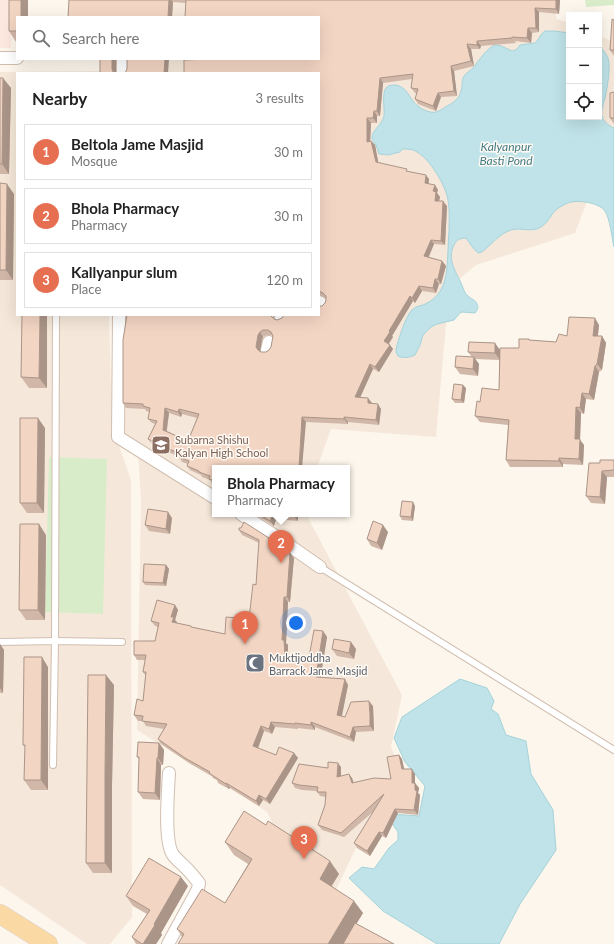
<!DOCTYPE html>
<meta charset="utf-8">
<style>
:root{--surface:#fff;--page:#f2f2f2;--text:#222;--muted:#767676;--line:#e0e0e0;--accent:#e76f51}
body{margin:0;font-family:Lato,sans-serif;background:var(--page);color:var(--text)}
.controls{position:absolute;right:12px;top:12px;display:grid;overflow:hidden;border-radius:0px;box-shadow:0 4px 16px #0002}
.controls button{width:36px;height:36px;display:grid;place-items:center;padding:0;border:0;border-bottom:1px solid var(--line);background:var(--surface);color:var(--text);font:20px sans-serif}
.you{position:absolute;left:296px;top:623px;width:14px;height:14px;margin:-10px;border:3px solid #fff;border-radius:50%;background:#1a73e8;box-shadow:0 0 0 6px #1a73e833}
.badge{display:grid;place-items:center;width:26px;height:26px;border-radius:50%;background:var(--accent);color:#fff;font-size:13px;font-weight:700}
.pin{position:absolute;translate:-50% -33px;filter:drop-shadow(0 1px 2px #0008)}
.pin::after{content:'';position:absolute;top:21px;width:14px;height:12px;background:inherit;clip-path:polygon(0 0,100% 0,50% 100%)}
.popup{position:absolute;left:212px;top:465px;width:138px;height:52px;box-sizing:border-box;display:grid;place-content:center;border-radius:0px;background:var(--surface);filter:drop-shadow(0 1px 3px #0005);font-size:13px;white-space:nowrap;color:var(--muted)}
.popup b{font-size:15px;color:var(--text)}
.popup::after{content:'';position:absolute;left:50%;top:100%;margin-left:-8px;border:8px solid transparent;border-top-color:var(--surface)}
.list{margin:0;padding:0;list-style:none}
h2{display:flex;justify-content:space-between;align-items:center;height:52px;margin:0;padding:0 16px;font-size:17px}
h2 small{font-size:13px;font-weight:400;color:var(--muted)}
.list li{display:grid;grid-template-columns:26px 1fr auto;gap:12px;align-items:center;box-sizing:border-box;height:56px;margin:0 8px 8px;padding:0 8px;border:1px solid var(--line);border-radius:0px}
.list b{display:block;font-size:15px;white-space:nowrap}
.list p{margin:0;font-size:13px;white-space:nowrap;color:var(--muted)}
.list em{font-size:13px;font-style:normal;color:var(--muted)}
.icon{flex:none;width:22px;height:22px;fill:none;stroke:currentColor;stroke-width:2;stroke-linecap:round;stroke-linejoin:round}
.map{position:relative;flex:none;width:614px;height:944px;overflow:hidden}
.search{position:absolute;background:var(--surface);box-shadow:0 4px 16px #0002;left:16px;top:16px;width:304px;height:44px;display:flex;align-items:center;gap:10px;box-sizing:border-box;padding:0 14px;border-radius:0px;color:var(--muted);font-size:15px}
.panel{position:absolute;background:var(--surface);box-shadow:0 4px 16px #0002;left:16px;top:72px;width:304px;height:244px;border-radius:0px}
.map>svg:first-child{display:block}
.residential{fill:#f5e8da}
.commercial{fill:#fde8e0}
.green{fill:#d8ecc9}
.water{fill:#bfe3e8;stroke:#a5d3da}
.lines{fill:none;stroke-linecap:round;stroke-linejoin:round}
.service-casing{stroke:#d1beb0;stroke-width:8}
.minor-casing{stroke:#d1beb0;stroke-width:14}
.primary-casing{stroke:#dad1cd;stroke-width:20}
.service{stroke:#fff;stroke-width:6}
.minor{stroke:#fff;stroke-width:12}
.primary{stroke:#fbd9a5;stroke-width:19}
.wall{fill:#d1b7a8;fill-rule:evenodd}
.shaded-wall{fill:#aa9588}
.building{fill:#f3d5c3;stroke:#aa9588;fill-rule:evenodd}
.labels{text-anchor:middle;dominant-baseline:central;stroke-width:3;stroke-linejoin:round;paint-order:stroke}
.education-label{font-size:11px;fill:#785e54;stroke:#fffaf3;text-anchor:start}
.worship-label{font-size:11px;fill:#5b616d;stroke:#fffaf3;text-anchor:start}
.water-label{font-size:12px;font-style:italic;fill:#437c86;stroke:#fffaf3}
</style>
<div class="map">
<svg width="614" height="944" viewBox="0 0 614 944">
<rect width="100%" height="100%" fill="#fdf6ec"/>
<g class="residential">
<polygon points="91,0 551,0 557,19 569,23 569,117 599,117 599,36 612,41 614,44 614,130 575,233 476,265 443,293 447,313 436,437 331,429 317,468 215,468 215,514 306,514 402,695 391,747 415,802 363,833 336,890 281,855 281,841 267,812 137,730 141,499 138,453 119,441 119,315 319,315 319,73 120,73 120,59 319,59 319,17 90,17"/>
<polygon points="102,71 102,73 17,73 17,315 109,315 112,425 131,480 132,917 110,944 87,944 0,885 0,72"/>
</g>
<polygon class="commercial" points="0,0 12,0 11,48 0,48"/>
<g class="green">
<polygon points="585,0 614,0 614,5 586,7"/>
<polygon points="49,457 107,459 103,614 45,612"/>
</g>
<g class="water">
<path d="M545,31h9l15,2v84h30v-72c3,4 7,8 9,13 3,10 -1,30 -3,40 -2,7 -5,15 -2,21 2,4 6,6 10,9l1,-1v120c-2,-9 -4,-28 -9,-36 -5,-8 -25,-11 -34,-9 -5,1 -9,4 -14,7 -6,5 -9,14 -16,18 -9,6 -21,0 -30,3 -12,4 -20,15 -29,22l-4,1c-5,-4 -8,-10 -12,-15 -6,0 -10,2 -12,7 -7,14 1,25 7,38 2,4 3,10 7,13 3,3 8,4 9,8 2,4 0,6 -2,9l-13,-1 -2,1 -6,7 -17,4 -6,3 -8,8 -3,10 -5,10c-5,2 -11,4 -17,1 -1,-2 -2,-3 -2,-6 1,-7 10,-35 16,-40 3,-3 7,-4 11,-5 17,-7 22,-20 24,-37 1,-12 1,-24 2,-37 0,-10 1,-20 -1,-31 -2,-14 -18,-41 -31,-48 -4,-3 -10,-3 -15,-3l-2,3 -12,3 -9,-1c-1,-3 -2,-6 -3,-9 -2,-3 -4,-4 -4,-8 1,-8 10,-12 12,-21 1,-8 -3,-24 3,-29 2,-2 6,-2 9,-2 9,2 12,9 17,16 4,6 16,13 23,11 4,-1 8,-4 11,-6 6,-3 13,-8 14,-15 2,-5 0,-10 3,-15 2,-3 6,-5 9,-8 5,-6 15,-22 23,-23 6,0 12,5 17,6l4,-2 3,-4 15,-2c4,-3 5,-9 10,-12z"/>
<polygon points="460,679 487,688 494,701 491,709 498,714 506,735 526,741 531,774 553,810 556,850 520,904 499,944 437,944 383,911 349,878 362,867 374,869 389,848 398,840 398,832 391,822 391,814 419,816 425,786 405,762 394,738 402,717"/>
</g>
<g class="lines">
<defs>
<g id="service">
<polyline points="320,567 614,750"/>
<polyline points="0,642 55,641 122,642"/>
<polyline points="53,765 55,641 56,315"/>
</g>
<g id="minor">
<polyline points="0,58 17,58"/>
<polyline points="123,73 123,59"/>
<polyline points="319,302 322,304"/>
<polyline points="119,315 118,437 215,498"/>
<polyline points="281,317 281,316"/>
<polyline points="267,350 269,342"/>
<polyline points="241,514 280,539 320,567"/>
<path d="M168,944l30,-55 1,-6c-4,-5 -8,-10 -12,-14 -5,-6 -12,-10 -15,-16 -8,-15 -4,-62 -3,-80"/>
</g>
<polyline id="primary" points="0,914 48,944"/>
</defs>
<use href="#service" class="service-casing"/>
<use href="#minor" class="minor-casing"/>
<use href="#primary" class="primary-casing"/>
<use href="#service" class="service"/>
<use href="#minor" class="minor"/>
<use href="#primary" class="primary"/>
</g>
<g class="wall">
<polygon points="9,0 28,0 28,17 17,17 17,42 16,42 9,31"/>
<path d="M69,0h491l-1,14 -20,-2v20l-7,1 -1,10 -16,-2 1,2 -35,3 -1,3h-9l3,17 -20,5 3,25 -16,1 -5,14 -18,-7 -3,-5 2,-5 -2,-1 -4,-5 1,-9 -29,4 -3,33h-3v7h-6l-1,18h1l4,4 3,17 31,10 20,7v5l6,1 3,5 -1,3 3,4 -1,4 8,5 -2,39 -11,-1 -5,13 13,4 4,5 -5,18h-2l-3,9 -14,-2 -7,12 -2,-2 -21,35 1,1 -4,7 1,1 3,4 -14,23 -6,-3 -13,29 12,5v1l9,5 -2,16 -31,-3v2l-42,-2 -91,46v17l-2,-1 -3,-4 -8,-3 -1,-2 -11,-5 -3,-4 1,-2 -6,-2 -3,-5 -27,-13 -4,-5 7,-15 -3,-1 -4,-4 2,-7 -4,-1 -1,-2 -19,-1 -3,-5 151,-87v3l3,1 45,-14 3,-3 1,-3v-2l-7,-3v-236l-133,-56 -13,-1 -1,15h-104zM267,335h4l2,1 -2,11 -2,3 -3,2h-5l-1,-1 2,-11 1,-3zM169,413l12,4 1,-3 15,4 -9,23 -21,-10z"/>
<polygon points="614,20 614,56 610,50"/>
<polygon points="0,78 11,88 9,174 0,174"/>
<polygon points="614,92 614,124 610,118"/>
<polygon points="0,183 14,194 13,280 0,280"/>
<polygon points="22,315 47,388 29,388 21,377"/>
<polygon points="599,325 598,336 602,336 606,343 602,370 599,372 594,400 586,399 584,414 581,413 580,440 584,445 583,465 563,464 563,467 510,467 506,460 508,425 480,422 475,416 480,402 499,390 499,360 475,359 479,364 478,376 460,374 455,367 472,357 468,352 499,349 519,348 530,340 556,342 567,336"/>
<polygon points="466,388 464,403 455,403 452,399"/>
<polygon points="45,428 44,513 27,513 20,503"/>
<polygon points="614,460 614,477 607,477 605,504 591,503 586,496 600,463"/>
<polygon points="415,506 413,521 402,520 400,516"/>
<polygon points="255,514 298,514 298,521 276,519 274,526"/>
<polygon points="172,518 170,534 149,531 145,525"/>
<polygon points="239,530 269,538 273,543 273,544 294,558 290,602 288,602 286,643 288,645 288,656 309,657 323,631 327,637 320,678 348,685 342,716 345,717 373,706 374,731 356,732 354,742 315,727 315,730 298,728 298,729 275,727 272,734 264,731 258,748 276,755 294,753 298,758 270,804 263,800 259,806 230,788 229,789 218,783 217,780 213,778 212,776 189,763 161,744 158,739 164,729 146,726 143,721 138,721 134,715 143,701 146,676 143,672 145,660 137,660 134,655 155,641 158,627 155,626 151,621 175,605 178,610 175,620 177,623 192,627 225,634 249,619 256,585 259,543 242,535"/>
<polygon points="388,532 382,550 371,546 367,539"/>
<polygon points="46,535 45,620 26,620 19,610"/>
<polygon points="166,565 169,569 166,586 145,585 143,582"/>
<polygon points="0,644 4,650 3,693 0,693"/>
<polygon points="332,649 356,649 354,659 337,656"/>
<polygon points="48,667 48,790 31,790 24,780 25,747 23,745"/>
<polygon points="114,685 112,786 112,873 93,873 86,863"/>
<polygon points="159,743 164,750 163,765 161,765 160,800 143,799 138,792 139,759 137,757"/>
<polygon points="399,755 402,759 404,769 415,774 415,783 419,788 418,793 420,795 418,815 398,813 386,838 382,836 370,856 357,848 354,843 374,811 344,837 322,830 318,825 325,805 326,797 320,796 317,791 302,790 295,788 292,783 328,768 341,767 341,776 352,778 354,783 391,779"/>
<polygon points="266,825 310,848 312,850 339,874 332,886 363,913 356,924 182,937 177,929 225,903 248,864 234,855 225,842"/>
<polygon points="188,886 161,933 162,935 156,944 136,944 132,937 147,914 133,906 126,896"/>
</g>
<g class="shaded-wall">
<rect x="21" y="0" width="7" height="17"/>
<polygon points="169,0 171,0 173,2 172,17 168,17"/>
<polygon points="556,0 560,0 559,14 556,9"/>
<polygon points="535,8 539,12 539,32 536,28"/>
<polygon points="528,28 532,33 531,43 527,38"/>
<polygon points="477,41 481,46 480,49 477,45"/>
<polygon points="467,44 471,49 474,66 471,61"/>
<polygon points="112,59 116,59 116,73 114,73 112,69"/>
<polygon points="165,59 169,59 168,73 164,73"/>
<polygon points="451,66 454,71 457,96 454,91"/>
<polygon points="3,78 11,88 9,174 2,164"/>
<polygon points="380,78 383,83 380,116 377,111"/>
<polygon points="438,93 441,97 436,111 433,106"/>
<polygon points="374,111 377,116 377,123 373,118"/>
<polygon points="367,118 371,123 370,146 367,142"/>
<polygon points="371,141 375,145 379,166 376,162"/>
<polygon points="426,175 429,179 428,187 425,183"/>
<polygon points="7,184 14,194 13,280 6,270"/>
<polygon points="435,185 438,190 437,193 440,197 438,205 435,201 433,191"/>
<polygon points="443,201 447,206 445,245 441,241"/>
<polygon points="431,240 434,244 427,260 424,256"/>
<polygon points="442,261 446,266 441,284 438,279"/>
<polygon points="435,279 439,284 436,293 433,288"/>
<polygon points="419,286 422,291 415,303 412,298"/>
<polygon points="410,296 413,301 392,336 393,337 387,346 384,341 389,331"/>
<polygon points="40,315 47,315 47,388 39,378"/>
<polygon points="595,318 599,325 597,342 593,336"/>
<polygon points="260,332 263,337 262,340 260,352 262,355 256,347 258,335"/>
<polygon points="602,336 606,343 602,370 597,364"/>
<polygon points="495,343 500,350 500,360 495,353"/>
<polygon points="390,345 393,349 379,372 375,367"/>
<polygon points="474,357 479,364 478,376 473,369"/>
<polygon points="370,364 373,369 358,402 355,397"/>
<polygon points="595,366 599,372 594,400 589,394"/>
<polygon points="463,385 466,388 464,403 461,400"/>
<polygon points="582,393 586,399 584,414 580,408"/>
<polygon points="368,398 372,403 371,408 368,403"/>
<polygon points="378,404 381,409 379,425 376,420"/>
<polygon points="576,407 581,413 580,440 584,445 583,465 579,459 575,439"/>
<polygon points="165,408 169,413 166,434 163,430"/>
<polygon points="179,409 182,414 181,417 178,412"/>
<polygon points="302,417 306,422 302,468 299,468"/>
<polygon points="344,417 348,422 348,424 344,419"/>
<polygon points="38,418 45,428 44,513 37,503"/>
<polygon points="559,458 563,464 563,467 559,461"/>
<polygon points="602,471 607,477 605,504 600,497"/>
<polygon points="413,502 415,506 413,521 411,517"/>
<polygon points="168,512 172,518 170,534 166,529"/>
<polygon points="273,514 276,519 274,526 270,521"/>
<polygon points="294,514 298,514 298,521 294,516"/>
<polygon points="39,524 46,535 45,620 38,610"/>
<polygon points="383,525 388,532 382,550 377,543"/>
<polygon points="269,538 273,543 272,549 269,544"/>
<polygon points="290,553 294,558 290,602 287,597"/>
<polygon points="166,565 169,569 166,586 163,583"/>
<polygon points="284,597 288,602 286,643 288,645 288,661 285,656 282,640"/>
<polygon points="175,605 178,610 175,620 177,622 176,627 172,622 171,617"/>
<polygon points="323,631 327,637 320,682 316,677"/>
<polygon points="351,642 356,649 354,659 349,653"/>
<polygon points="0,644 4,650 3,693 0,688"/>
<polygon points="42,657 48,667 48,790 41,780"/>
<polygon points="106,675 114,685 112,786 112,873 105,863 105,775"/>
<polygon points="345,679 348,685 341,720 337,715"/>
<polygon points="369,701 373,706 374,731 370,726"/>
<polygon points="271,722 275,727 272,734 269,729"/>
<polygon points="311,722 315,727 315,730 311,725"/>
<polygon points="261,726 264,731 257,751 253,746"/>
<polygon points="353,727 356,732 354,742 350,737"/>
<polygon points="159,743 164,750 163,765 158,758"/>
<polygon points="294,753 298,758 270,804 266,799"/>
<polygon points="399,755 402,759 405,773 402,769"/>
<polygon points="157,758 161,765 160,800 155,793"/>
<polygon points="338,763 341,767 341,782 337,777"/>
<polygon points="412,769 415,774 415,785 415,783 419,788 418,793 420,795 418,815 414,810 415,790 412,783"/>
<polygon points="349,774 352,778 355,788 352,783"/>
<polygon points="226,783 230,788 229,789 226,784"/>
<polygon points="259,795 263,800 259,806 256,801"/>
<polygon points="395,809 398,813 386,838 383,833"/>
<polygon points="379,832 382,836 370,856 367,851"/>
<polygon points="330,861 339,874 328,891 320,879"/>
<polygon points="181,877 188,886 161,933 162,935 156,944 143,944"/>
<polygon points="354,901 363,913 344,944 328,944"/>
</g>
<g class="building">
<polygon points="9,0 21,0 21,17 17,17 17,31 9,31"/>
<polygon points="69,0 169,0 168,17 68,17"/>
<path d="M186,0h370v9l-21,-1 1,20h-8l-1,10 -15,-1v1l-35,3v4l-10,-1 4,17 -20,5 3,25 -16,2 -5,13 -18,-7 3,-10 -7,-1 2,-14 -33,4 -3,33h-3l-1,7h-6v24l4,-1 5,21 31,7 -1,2 20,4 -1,8 10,2 -2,6 3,1 -1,9h8l-2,40 -10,-1 -7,16 18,5 -4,18h-3l-2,9 -14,-2 -7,12 -2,-2 -21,35 1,1 -6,9 6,4 -15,22 -5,-3 -15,33 13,1v5l10,1 -2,16 -32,-3v2l-42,-2 -3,51h-84v13l-6,-2 1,-3 -11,-4v-1l-12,-5 2,-5 -10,-4 1,-3 -32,-15 9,-18 -9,-2 2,-11 -7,-2v-2l-20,-1v-63l4,-25h144v1l3,3 3,1 5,-2 2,-3h35v-9h3l3,-3 1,-3v-4l-3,-3 -4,-2v-218h-135v-13l23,-1h112v-42h-134zM263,330h5l3,2 2,4 -2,11 -2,3 -3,2h-5l-3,-2 -2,-3 2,-12 2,-3zM165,408l13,4 1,-3 20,5 -11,27 -25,-11z"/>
<polygon points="612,19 614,20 614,50 610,50"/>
<polygon points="100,59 112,59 112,69 113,72 114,73 100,73"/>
<polygon points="127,59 165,59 164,73 125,73 127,69"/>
<polygon points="0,78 3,78 2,164 0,164"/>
<polygon points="614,92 614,118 610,118 610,93"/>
<polygon points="0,183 7,184 6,270 0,270"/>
<polygon points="22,315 40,315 39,378 21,377"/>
<polygon points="569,317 595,318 593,336 602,336 597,364 595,366 589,394 582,393 580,408 576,407 575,439 580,439 579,459 559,458 559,461 506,460 509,420 475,416 477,401 480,402 482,388 499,390 500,348 519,348 519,339 529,339 529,340 556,342 559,334 567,336"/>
<polygon points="469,342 495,343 495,353 468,352"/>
<polygon points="456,356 474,357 473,369 455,367"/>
<polygon points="454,384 463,385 461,400 452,399"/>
<polygon points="20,418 38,418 37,503 20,503"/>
<polygon points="600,460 614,460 614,470 602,471 600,497 586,496 589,463 600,463"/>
<polygon points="402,501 413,502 411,517 400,516"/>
<polygon points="148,509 168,512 166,529 145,525"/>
<polygon points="259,514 273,514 270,521"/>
<polygon points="274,514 294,514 294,516"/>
<polygon points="373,521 383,525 377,543 367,539"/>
<polygon points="244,522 269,538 269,544 280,545 290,553 287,597 284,597 282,640 284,640 285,656 309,657 314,630 323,631 316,677 345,679 337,715 345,717 351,702 369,701 370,714 370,726 353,727 350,737 311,722 311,725 295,723 295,724 271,722 269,729 261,726 253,746 276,755 279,747 294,753 266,799 259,795 256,801 226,783 226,784 215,777 209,773 210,772 185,758 158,739 167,724 142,721 143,716 134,715 137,699 143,701 146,672 143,672 146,655 134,655 134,641 155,641 159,623 151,621 157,600 175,605 171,617 174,617 172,622 191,626 191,627 225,634 226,617 249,619 253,584 256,585 259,540 239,530 239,528 241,528"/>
<polygon points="20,524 39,524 38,610 19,610"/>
<polygon points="144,564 166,565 163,583 143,582"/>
<polygon points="334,639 351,642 349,653 332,649"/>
<polygon points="24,657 42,657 41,780 24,780 25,745 23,745"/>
<polygon points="88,675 106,675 105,775 105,863 86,863"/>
<polygon points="138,742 159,743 158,758 157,758 155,793 138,792 139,757 137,757"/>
<polygon points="399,755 402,769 412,769 412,783 415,783 415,790 417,791 414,810 395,809 383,833 379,832 367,851 354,843 384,794 341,833 318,825 325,805 326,792 317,792 318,787 299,785 292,783 299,764 328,768 328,762 338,763 337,777 349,774 352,783 374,778 391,779 387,757"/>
<polygon points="244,811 266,825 268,821 310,848 330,861 320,879 354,901 328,944 178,944 184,934 177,929 202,889 225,903 252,859 225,842"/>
<polygon points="149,858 181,877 154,924 155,925 143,944 142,944 132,937 150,910 126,896"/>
<polygon points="355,923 394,944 343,944"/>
</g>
<defs>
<symbol id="school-square" viewBox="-11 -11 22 22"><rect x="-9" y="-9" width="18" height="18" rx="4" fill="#8d6e63" stroke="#fffaf3"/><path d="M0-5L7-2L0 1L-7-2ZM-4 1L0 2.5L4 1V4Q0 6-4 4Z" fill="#fff"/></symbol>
<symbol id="mosque-square" viewBox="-11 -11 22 22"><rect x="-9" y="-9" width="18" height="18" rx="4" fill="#6b7280" stroke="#fffaf3"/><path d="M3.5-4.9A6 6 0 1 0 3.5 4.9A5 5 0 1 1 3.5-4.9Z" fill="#fff"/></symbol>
</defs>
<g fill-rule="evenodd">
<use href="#school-square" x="150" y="434" width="22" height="22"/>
<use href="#mosque-square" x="244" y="652" width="22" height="22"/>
</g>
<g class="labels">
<g class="education-label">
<text x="175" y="439">Subarna Shishu<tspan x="175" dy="13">Kalyan High School</tspan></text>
</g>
<g class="worship-label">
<text x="269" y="657">Muktijoddha<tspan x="269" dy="13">Barrack Jame Masjid</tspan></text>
</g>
<g class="water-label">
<text x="506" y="146">Kalyanpur<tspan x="506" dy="14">Basti Pond</tspan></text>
</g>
</g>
</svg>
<div class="controls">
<button>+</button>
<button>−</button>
<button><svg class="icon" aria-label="locate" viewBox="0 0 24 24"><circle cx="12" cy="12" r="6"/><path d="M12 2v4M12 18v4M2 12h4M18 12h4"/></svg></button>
</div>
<div class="you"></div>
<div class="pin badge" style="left:245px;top:644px">1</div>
<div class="pin badge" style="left:281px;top:563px">2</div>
<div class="popup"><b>Bhola Pharmacy</b>Pharmacy</div>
<div class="pin badge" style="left:304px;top:859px">3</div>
<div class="search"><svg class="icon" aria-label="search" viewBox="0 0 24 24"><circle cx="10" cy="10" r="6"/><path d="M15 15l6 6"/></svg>Search here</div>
<section class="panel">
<h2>Nearby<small>3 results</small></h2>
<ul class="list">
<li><span class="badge">1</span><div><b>Beltola Jame Masjid</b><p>Mosque</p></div><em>30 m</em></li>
<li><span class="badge">2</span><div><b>Bhola Pharmacy</b><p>Pharmacy</p></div><em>30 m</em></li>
<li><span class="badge">3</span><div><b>Kallyanpur slum</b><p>Place</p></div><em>120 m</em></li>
</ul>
</section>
</div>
